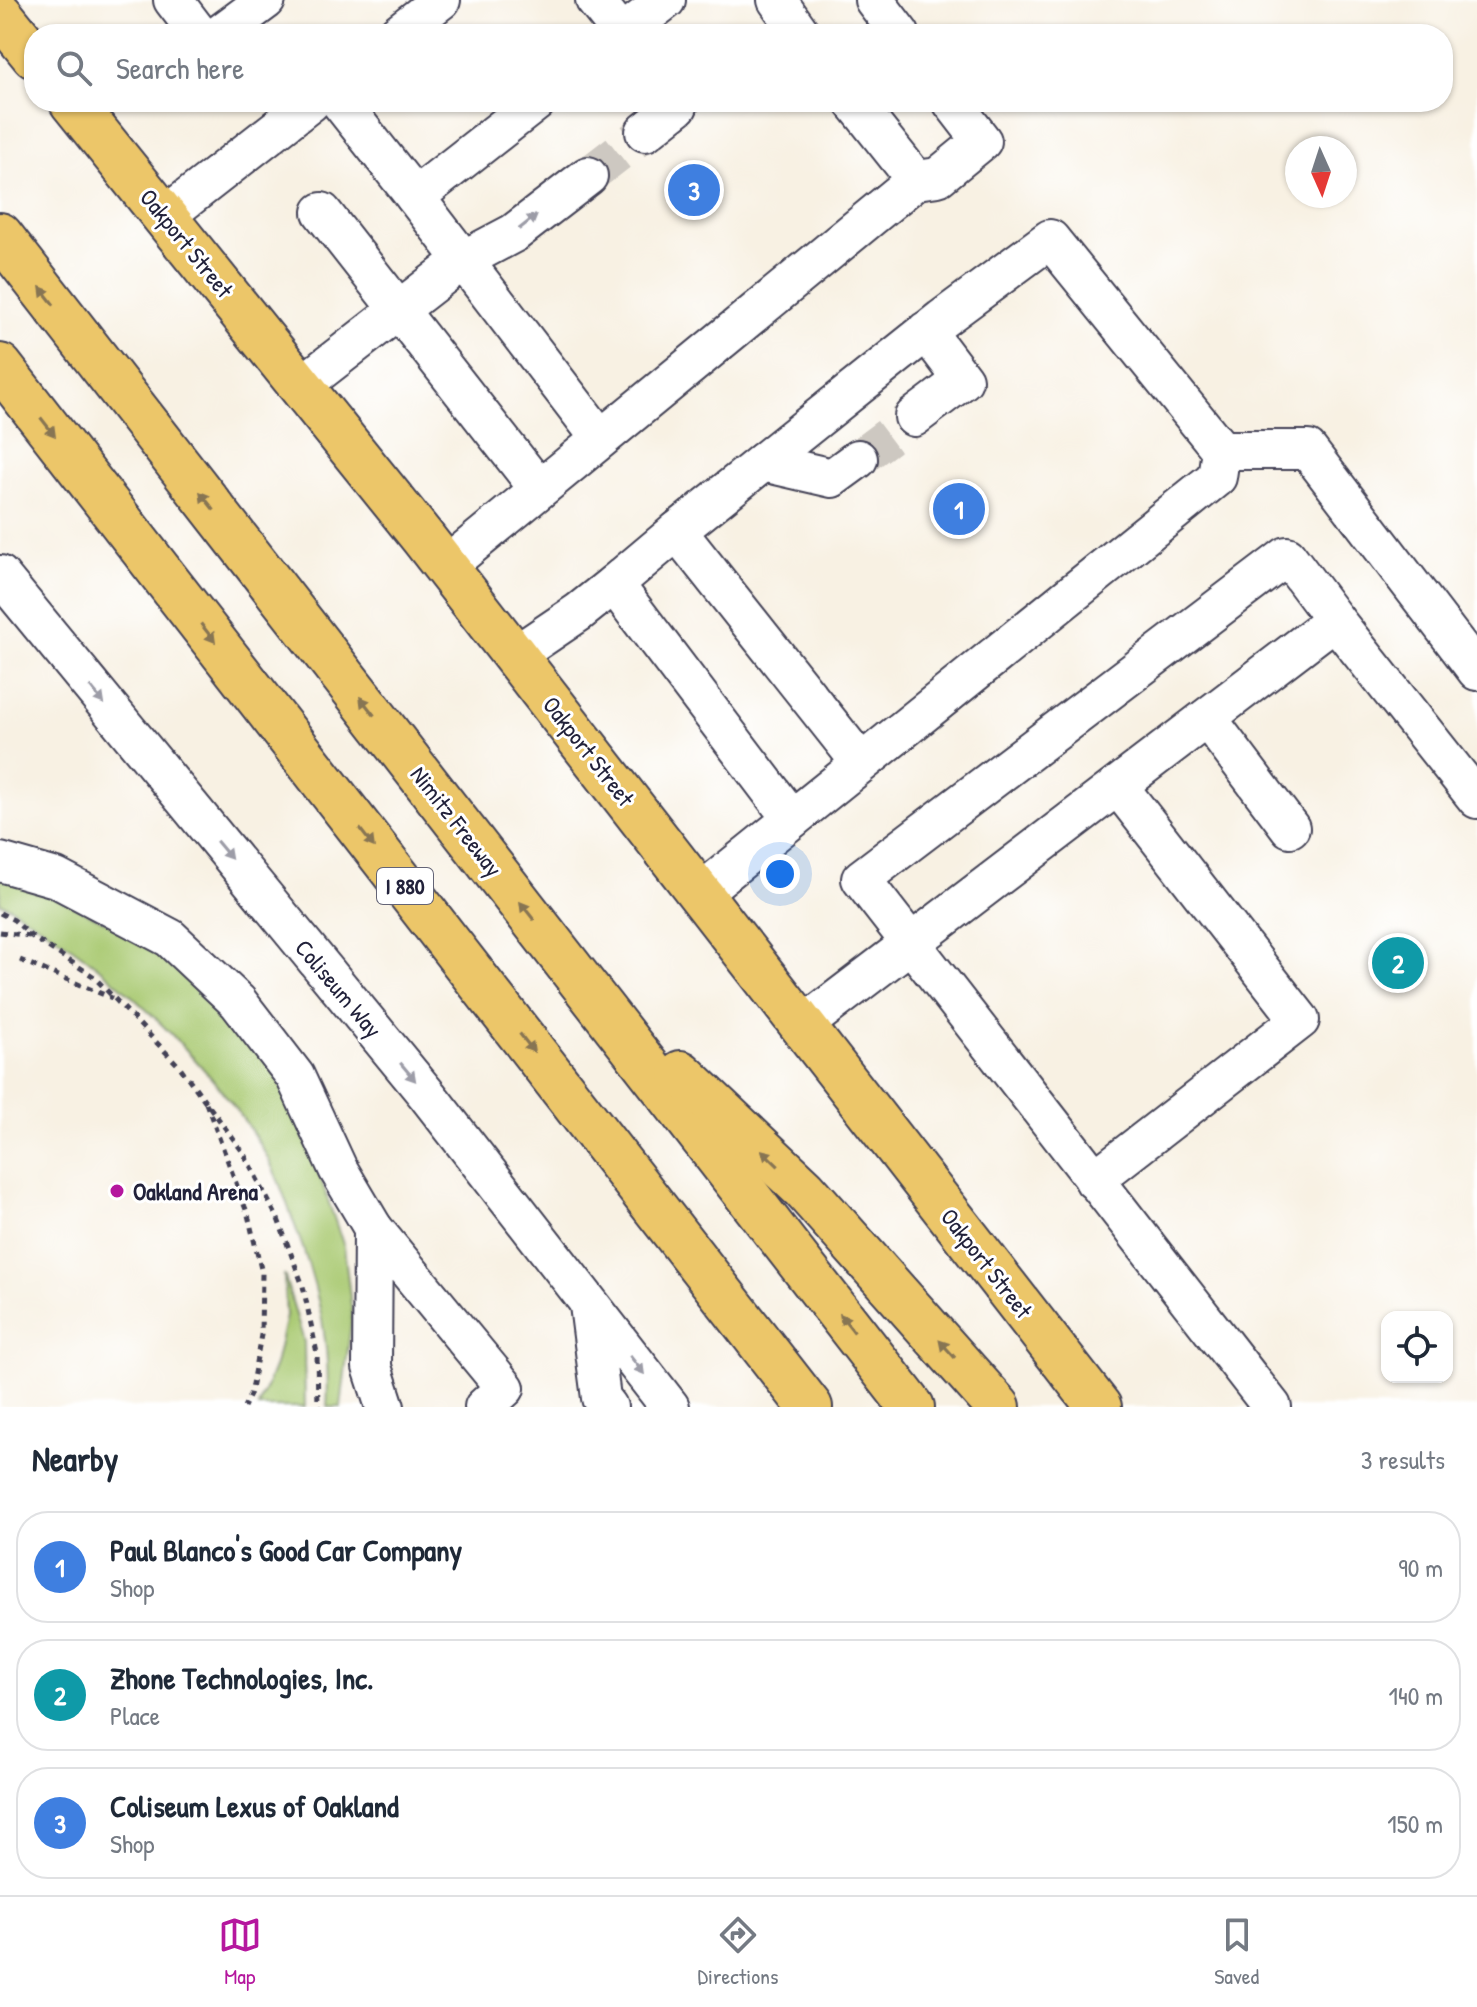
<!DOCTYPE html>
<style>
:root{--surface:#fff;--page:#f6f6f7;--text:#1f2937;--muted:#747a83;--line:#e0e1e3;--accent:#b5179e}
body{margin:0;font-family:"Patrick Hand",sans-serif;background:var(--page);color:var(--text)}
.controls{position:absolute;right:24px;bottom:24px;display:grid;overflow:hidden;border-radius:16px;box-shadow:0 2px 6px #0004}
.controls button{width:72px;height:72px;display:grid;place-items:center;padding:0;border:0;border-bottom:2px solid var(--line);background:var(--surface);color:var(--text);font:40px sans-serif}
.compass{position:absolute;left:1285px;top:136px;width:72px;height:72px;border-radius:50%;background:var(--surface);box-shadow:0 2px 6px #0004;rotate:177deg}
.you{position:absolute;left:780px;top:874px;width:28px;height:28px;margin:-20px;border:6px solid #fff;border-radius:50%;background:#1a73e8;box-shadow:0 0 0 12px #1a73e833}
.badge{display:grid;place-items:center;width:52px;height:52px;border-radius:50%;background:var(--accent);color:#fff;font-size:26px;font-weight:700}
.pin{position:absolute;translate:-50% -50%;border:4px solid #fff;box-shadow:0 2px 8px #0006}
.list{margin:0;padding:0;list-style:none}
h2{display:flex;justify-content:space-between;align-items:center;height:104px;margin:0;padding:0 32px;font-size:34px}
h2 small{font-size:26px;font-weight:400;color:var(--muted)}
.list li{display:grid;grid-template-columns:52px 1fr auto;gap:24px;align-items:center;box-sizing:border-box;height:112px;margin:0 16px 16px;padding:0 16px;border:2px solid var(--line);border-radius:32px}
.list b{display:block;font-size:30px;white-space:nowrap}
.list p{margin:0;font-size:26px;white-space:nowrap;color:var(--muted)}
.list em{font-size:26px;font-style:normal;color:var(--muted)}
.icon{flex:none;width:44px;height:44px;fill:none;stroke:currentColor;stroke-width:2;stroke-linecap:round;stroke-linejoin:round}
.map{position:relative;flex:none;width:1477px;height:1407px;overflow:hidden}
.search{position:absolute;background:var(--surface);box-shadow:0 2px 6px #0004;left:24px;right:24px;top:24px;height:88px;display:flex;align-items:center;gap:20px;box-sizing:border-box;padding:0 28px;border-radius:32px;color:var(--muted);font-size:30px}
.sheet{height:488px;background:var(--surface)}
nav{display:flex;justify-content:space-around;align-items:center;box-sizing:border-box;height:112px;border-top:2px solid var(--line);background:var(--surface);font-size:22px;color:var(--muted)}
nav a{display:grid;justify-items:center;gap:4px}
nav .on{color:var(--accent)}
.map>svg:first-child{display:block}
.green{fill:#abcb74;stroke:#667658;stroke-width:2}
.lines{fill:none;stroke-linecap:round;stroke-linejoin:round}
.minor-tunnel{stroke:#cdc8c1;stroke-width:38;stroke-dasharray:38 19;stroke-linecap:butt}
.minor-casing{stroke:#424154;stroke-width:42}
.major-casing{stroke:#424154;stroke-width:48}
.highway-casing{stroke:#424154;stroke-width:48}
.path{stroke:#424154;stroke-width:5;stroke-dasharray:6 6;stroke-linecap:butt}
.minor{stroke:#fff;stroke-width:38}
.major{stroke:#ecc669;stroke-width:44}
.highway{stroke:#ecc669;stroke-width:44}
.oneway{fill:#9c9ca7}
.oneway2{fill:#877452}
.poi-dot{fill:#b5179e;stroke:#fff;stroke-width:3}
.labels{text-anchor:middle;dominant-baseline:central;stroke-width:6;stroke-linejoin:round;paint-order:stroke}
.shield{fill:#fff;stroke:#646476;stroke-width:2}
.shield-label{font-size:22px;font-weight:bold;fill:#22223b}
.street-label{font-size:24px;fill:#22223b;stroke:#fff}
.poi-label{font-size:24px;font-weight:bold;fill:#22223b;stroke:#fff;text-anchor:start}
</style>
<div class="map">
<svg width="1477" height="1407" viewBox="0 0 1477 1407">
<rect width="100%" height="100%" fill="#fff"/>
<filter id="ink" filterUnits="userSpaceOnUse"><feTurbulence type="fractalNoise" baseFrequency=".0125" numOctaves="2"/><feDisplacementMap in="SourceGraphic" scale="16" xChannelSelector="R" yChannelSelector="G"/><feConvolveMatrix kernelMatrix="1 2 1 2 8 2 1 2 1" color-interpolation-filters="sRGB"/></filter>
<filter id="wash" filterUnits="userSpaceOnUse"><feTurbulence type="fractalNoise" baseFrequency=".006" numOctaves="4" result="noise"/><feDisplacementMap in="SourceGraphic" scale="32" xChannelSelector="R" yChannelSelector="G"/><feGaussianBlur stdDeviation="1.8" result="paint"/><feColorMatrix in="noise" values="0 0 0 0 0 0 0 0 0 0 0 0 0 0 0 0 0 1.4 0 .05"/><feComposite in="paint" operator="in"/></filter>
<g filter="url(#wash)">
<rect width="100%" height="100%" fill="#f8f1e3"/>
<g class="green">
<path d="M0,870l174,85 96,103 47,110 27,79 8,67 -11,93h-14c4,-61 -8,-116 -29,-173 -10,-26 -18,-55 -32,-79 -39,-70 -121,-153 -185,-201 -23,-17 -47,-31 -71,-47l-10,-4z"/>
<polygon points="284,1274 304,1342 305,1407 258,1407 275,1365 286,1316"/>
</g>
</g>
<g filter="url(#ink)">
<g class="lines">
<g class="minor-tunnel">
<polyline points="588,176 645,132"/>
<polyline points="858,459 914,417"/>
</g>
<defs>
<g id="minor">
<polyline points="173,0 199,34"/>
<polyline points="595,0 622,34"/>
<polyline points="777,0 801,34"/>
<polyline points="874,0 900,34"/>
<polyline points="220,34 266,0"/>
<polyline points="397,34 441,0"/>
<polyline points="622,34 666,0"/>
<polyline points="340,102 415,197"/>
<polyline points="536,102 415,197 600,438"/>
<polyline points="645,132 678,106"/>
<polyline points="916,180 938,177 982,141 952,102"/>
<polyline points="322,212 539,489"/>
<polyline points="165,216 311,102"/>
<polyline points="301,386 463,260 514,233 588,176"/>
<polyline points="914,417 963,380 926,331"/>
<polyline points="1221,450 1308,450 1477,671"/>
<polyline points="763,462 832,478 858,459"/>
<polyline points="677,531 614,584 792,819"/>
<polyline points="445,567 916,180 854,102"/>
<polyline points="0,575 428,1096 670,1407"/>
<polyline points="514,656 579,612 614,584"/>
<polyline points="1207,718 1290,828"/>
<polyline points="0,862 56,878 170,938 238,1002 295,1076 338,1169 373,1228"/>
<polyline points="699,894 1217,477 1221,450 1050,239 942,319 677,531 861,763"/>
<polyline points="802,1026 1335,620 1477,799"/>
<polyline points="1094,1180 1300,1020 1118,786"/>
<polyline points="589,1305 601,1398 608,1407"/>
<polyline points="385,1407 372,1367 373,1228 505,1388 484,1407"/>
<polyline points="1272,1407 861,879 1287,556 1335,620"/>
</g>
<g id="major">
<polyline points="0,14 34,56"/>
<polyline points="72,102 423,538 1099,1407"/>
</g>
<g id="highway">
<polyline points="0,235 912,1407"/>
<polyline points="0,366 810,1407"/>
<polyline points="681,1073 804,1189 998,1407"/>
</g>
</defs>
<use href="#minor" class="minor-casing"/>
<use href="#major" class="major-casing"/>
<use href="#highway" class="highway-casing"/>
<g class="path">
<polyline points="0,913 14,920 31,936 93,976 180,1067 243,1152 278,1219 303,1286 317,1353 318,1407"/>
<polyline points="0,932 30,936"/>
<polyline points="20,960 112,998"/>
<polyline points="206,1103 248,1215 262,1273 261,1335 250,1395 244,1407"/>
</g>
<use href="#minor" class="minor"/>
<use href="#major" class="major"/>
<use href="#highway" class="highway"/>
</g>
<defs><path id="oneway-solid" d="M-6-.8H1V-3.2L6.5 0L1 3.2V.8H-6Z" transform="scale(2)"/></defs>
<g class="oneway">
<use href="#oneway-solid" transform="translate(528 222) rotate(-38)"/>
<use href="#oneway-solid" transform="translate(97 695) rotate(51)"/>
<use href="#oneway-solid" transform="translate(224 850) rotate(50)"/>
<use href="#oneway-solid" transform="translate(408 1072) rotate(50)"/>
<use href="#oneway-solid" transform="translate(637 1365) rotate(52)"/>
</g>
<g class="oneway2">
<use href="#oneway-solid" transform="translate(47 296) rotate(-128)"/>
<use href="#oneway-solid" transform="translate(48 427) rotate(52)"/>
<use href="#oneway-solid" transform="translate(207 501) rotate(-128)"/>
<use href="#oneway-solid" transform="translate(208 633) rotate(52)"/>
<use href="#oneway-solid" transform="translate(367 706) rotate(-128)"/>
<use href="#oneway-solid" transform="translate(367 838) rotate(52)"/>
<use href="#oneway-solid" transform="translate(527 911) rotate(-128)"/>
<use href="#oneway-solid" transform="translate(527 1043) rotate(52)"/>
<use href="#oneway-solid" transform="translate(770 1158) rotate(-136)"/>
<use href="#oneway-solid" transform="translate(847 1323) rotate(-128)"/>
<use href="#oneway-solid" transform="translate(947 1349) rotate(-132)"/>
</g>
</g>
<circle class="poi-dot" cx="117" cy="1191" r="8"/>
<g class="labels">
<rect class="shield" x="377" y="868" width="56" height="36" rx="6"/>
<g class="shield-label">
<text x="405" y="886">I 880</text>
</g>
<g class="street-label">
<text transform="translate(187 243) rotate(51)">Oakport Street</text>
<text transform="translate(589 751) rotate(52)">Oakport Street</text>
<text transform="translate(457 821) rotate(52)">Nimitz Freeway</text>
<text transform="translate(339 988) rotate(50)">Coliseum Way</text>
<text transform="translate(987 1263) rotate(52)">Oakport Street</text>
</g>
<g class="poi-label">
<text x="133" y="1191">Oakland Arena</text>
</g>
</g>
</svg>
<div class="controls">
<button><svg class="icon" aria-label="locate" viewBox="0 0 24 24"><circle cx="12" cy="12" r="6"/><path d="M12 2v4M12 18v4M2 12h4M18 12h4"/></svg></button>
</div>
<svg class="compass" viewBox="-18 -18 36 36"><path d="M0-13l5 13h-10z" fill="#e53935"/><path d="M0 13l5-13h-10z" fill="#747a83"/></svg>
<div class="you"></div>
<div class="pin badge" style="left:959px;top:509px;background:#3f7fe0">1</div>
<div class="pin badge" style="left:1398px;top:963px;background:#0f9aa8">2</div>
<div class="pin badge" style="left:694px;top:190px;background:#3f7fe0">3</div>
<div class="search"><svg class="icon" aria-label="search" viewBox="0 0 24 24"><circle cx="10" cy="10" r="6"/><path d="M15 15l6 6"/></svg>Search here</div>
</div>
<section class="sheet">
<h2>Nearby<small>3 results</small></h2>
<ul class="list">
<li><span class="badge" style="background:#3f7fe0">1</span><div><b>Paul Blanco's Good Car Company</b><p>Shop</p></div><em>90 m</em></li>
<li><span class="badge" style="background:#0f9aa8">2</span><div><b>Zhone Technologies, Inc.</b><p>Place</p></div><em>140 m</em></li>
<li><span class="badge" style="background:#3f7fe0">3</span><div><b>Coliseum Lexus of Oakland</b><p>Shop</p></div><em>150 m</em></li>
</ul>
</section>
<nav>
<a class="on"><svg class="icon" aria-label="map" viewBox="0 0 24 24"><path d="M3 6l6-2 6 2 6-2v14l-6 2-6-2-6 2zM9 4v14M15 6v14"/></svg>Map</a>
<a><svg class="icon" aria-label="directions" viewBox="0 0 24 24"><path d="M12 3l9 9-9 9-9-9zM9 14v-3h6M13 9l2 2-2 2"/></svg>Directions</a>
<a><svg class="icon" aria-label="saved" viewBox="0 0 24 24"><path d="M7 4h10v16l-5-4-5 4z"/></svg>Saved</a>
</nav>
